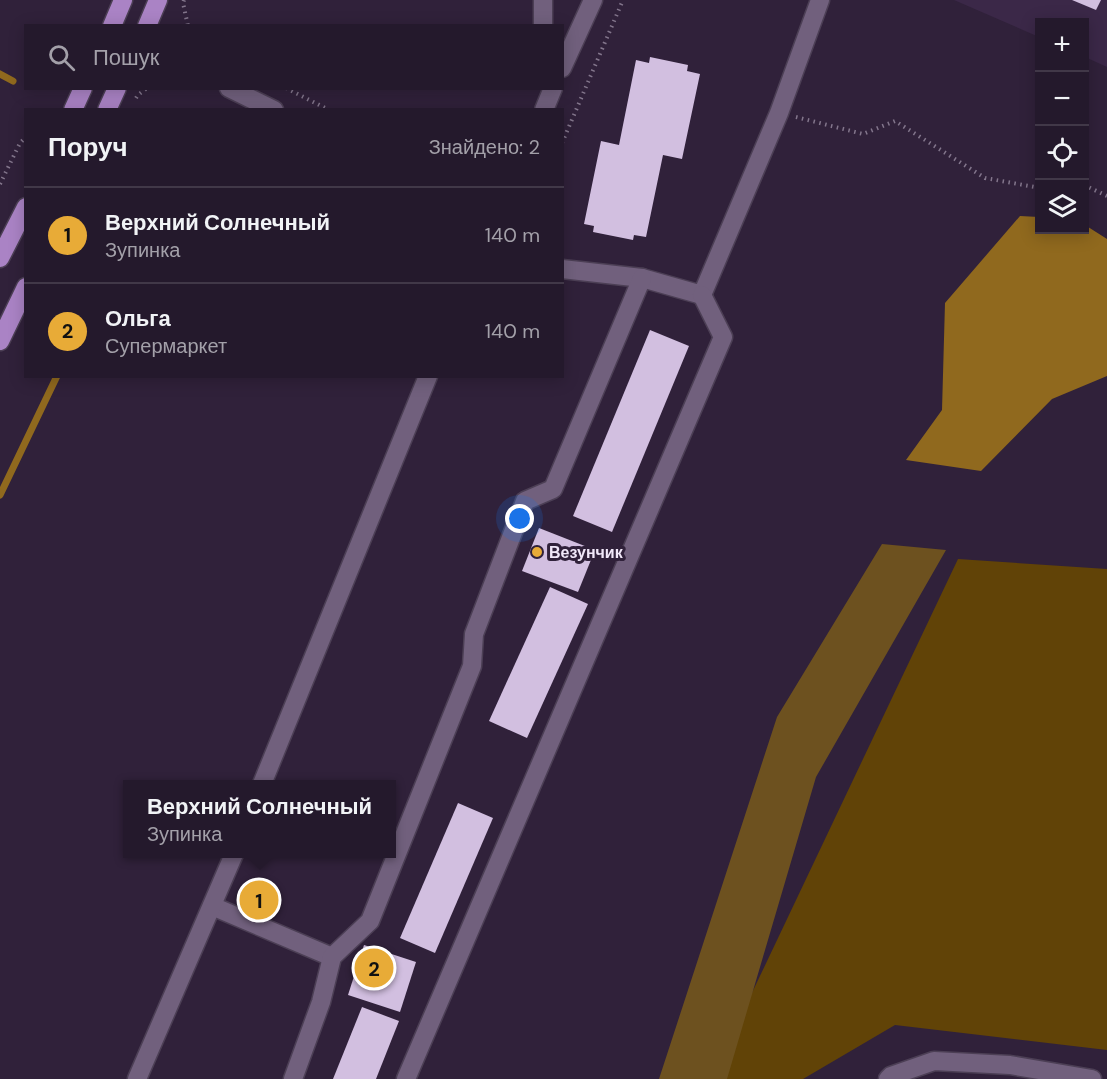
<!DOCTYPE html>
<html lang="uk">
<meta charset="utf-8">
<style>
:root{--surface:#24192c;--page:#302638;--text:#f1f3f6;--muted:#a3a0a9;--line:#413848;--accent:#e8ab37}
body{margin:0;font-family:"DM Sans",sans-serif;background:var(--page);color:var(--text)}
.controls{position:absolute;right:18px;top:18px;display:grid;overflow:hidden;border-radius:0px;box-shadow:0 3px 15px #0003}
.controls button{width:54px;height:54px;display:grid;place-items:center;padding:0;border:0;border-bottom:2px solid var(--line);background:var(--surface);color:var(--text);font:30px sans-serif}
.you{position:absolute;left:520px;top:519px;width:21px;height:21px;margin:-15px;border:4px solid #fff;border-radius:50%;background:#1a73e8;box-shadow:0 0 0 9px #1a73e833}
.badge{display:grid;place-items:center;width:39px;height:39px;border-radius:50%;background:var(--accent);color:#111;font-size:20px;font-weight:700}
.pin{position:absolute;translate:-50% -50%;border:3px solid #fff;box-shadow:0 2px 6px #0006}
.popup{position:absolute;left:123px;top:780px;width:273px;height:78px;box-sizing:border-box;display:grid;place-content:center;border-radius:0px;background:var(--surface);filter:drop-shadow(0 2px 4px #0005);font-size:20px;white-space:nowrap;color:var(--muted)}
.popup b{font-size:22px;color:var(--text)}
.popup::after{content:'';position:absolute;left:50%;top:100%;margin-left:-12px;border:12px solid transparent;border-top-color:var(--surface)}
.list{margin:0;padding:0;list-style:none}
h2{display:flex;justify-content:space-between;align-items:center;height:78px;margin:0;padding:0 24px;font-size:26px}
h2 small{font-size:20px;font-weight:400;color:var(--muted)}
.list li{display:grid;grid-template-columns:39px 1fr auto;gap:18px;align-items:center;box-sizing:border-box;height:96px;padding:0 24px;border-top:2px solid var(--line)}
.list b{display:block;font-size:22px;white-space:nowrap}
.list p{margin:0;font-size:20px;white-space:nowrap;color:var(--muted)}
.list em{font-size:20px;font-style:normal;color:var(--muted)}
.icon{flex:none;width:33px;height:33px;fill:none;stroke:currentColor;stroke-width:2;stroke-linecap:round;stroke-linejoin:round}
.map{position:relative;flex:none;width:1107px;height:1079px;overflow:hidden}
.search{position:absolute;background:var(--surface);box-shadow:0 3px 15px #0003;left:24px;top:24px;width:540px;height:66px;display:flex;align-items:center;gap:15px;box-sizing:border-box;padding:0 21px;border-radius:0px;color:var(--muted);font-size:22px}
.panel{position:absolute;background:var(--surface);box-shadow:0 3px 15px #0003;left:24px;top:108px;width:540px;height:270px;border-radius:0px}
.map>svg:first-child{display:block}
.built{fill:#3b2848}
.green{fill:#614307}
.forest{fill:#6d511f}
.water{fill:#90691e}
.lines{fill:none;stroke-linecap:round;stroke-linejoin:round}
.stream{stroke:#90691e;stroke-width:7}
.building{fill:#d2bfe0}
.minor-casing{stroke:#4c3f55;stroke-width:21}
.major-casing{stroke:#4c3f55;stroke-width:21}
.path{stroke:#83768c;stroke-width:4;stroke-dasharray:1.5 4.5;stroke-linecap:butt}
.minor{stroke:#71607d;stroke-width:18}
.major{stroke:#aa83c5;stroke-width:18}
.poi-dot{fill:#e8ab37;stroke:#30213a;stroke-width:2}
.labels{text-anchor:middle;dominant-baseline:central;stroke-width:6;stroke-linejoin:round;paint-order:stroke}
.poi-label{font-size:16px;font-weight:bold;fill:#f1e8f9;stroke:#30213a;text-anchor:start}
</style>
<div class="map">
<svg width="1107" height="1079" viewBox="0 0 1107 1079">
<rect width="100%" height="100%" fill="#30213a"/>
<polygon class="built" points="954,0 1107,0 1107,67 1085,57 1084,22 1040,22 1039,37"/>
<polygon class="green" points="958,559 1107,569 1107,1050 895,1025 803,1079 711,1079"/>
<polygon class="forest" points="882,544 946,550 816,777 727,1079 659,1079 777,717"/>
<polygon class="water" points="1020,216 1039,217 1040,230 1084,230 1085,225 1107,239 1107,376 1052,399 981,471 906,460 942,410 945,303"/>
<g class="lines">
<g class="stream">
<polyline points="0,74 13,81"/>
<polyline points="0,495 57,376"/>
</g>
</g>
<g class="building">
<polygon points="1072,0 1101,0 1096,10"/>
<polygon points="650,57 688,65 687,71 700,74 682,159 663,155 646,237 634,235 633,240 593,232 594,226 584,224 601,141 619,145 636,60 649,63"/>
<polygon points="650,330 689,346 612,532 573,516"/>
<polygon points="539,528 595,550 578,592 522,571"/>
<polygon points="550,587 588,604 527,738 489,721"/>
<polygon points="458,803 493,818 435,953 400,938"/>
<polygon points="364,945 416,962 400,1012 348,995"/>
<polygon points="362,1007 399,1021 376,1079 333,1079"/>
</g>
<g class="lines">
<defs>
<g id="minor">
<polyline points="543,26 543,0"/>
<polyline points="562,68 593,0"/>
<polyline points="229,88 274,110"/>
<polyline points="544,110 553,88"/>
<polyline points="562,269 642,278 702,295 779,113 820,0"/>
<polyline points="262,784 428,376"/>
<polyline points="212,906 332,957"/>
<polyline points="137,1079 234,854"/>
<polyline points="293,1079 321,1002 332,957 370,921 472,666 474,634 525,501 553,489 642,278"/>
<polyline points="406,1079 723,337 702,295"/>
<polyline points="888,1079 891,1076 934,1061 1010,1065 1092,1079"/>
</g>
<g id="major">
<polyline points="112,26 123,0"/>
<polyline points="147,26 158,0"/>
<polyline points="73,110 83,88"/>
<polyline points="107,110 117,88"/>
<polyline points="0,258 26,207"/>
<polyline points="0,341 26,287"/>
</g>
</defs>
<use href="#minor" class="minor-casing"/>
<use href="#major" class="major-casing"/>
<g class="path">
<polyline points="184,0 183,3 188,26"/>
<polyline points="286,88 329,110"/>
<polyline points="136,98 138,95 147,88"/>
<polyline points="796,117 863,134 895,121 985,178 1040,188"/>
<polyline points="562,143 623,0"/>
<polyline points="0,184 20,143 26,137"/>
<polyline points="1084,185 1107,196"/>
</g>
<use href="#minor" class="minor"/>
<use href="#major" class="major"/>
</g>
<circle class="poi-dot" cx="537" cy="552" r="6"/>
<g class="labels">
<g class="poi-label">
<text x="549" y="552">Везунчик</text>
</g>
</g>
</svg>
<div class="controls">
<button>+</button>
<button>−</button>
<button><svg class="icon" aria-label="locate" viewBox="0 0 24 24"><circle cx="12" cy="12" r="6"/><path d="M12 2v4M12 18v4M2 12h4M18 12h4"/></svg></button>
<button><svg class="icon" aria-label="layers" viewBox="0 0 24 24"><path d="M12 4l9 5-9 5-9-5zM3 14l9 5 9-5"/></svg></button>
</div>
<div class="you"></div>
<div class="pin badge" style="left:259px;top:900px">1</div>
<div class="popup"><b>Верхний Солнечный</b>Зупинка</div>
<div class="pin badge" style="left:374px;top:968px">2</div>
<div class="search"><svg class="icon" aria-label="search" viewBox="0 0 24 24"><circle cx="10" cy="10" r="6"/><path d="M15 15l6 6"/></svg>Пошук</div>
<section class="panel">
<h2>Поруч<small>Знайдено: 2</small></h2>
<ul class="list">
<li><span class="badge">1</span><div><b>Верхний Солнечный</b><p>Зупинка</p></div><em>140 m</em></li>
<li><span class="badge">2</span><div><b>Ольга</b><p>Супермаркет</p></div><em>140 m</em></li>
</ul>
</section>
</div>
